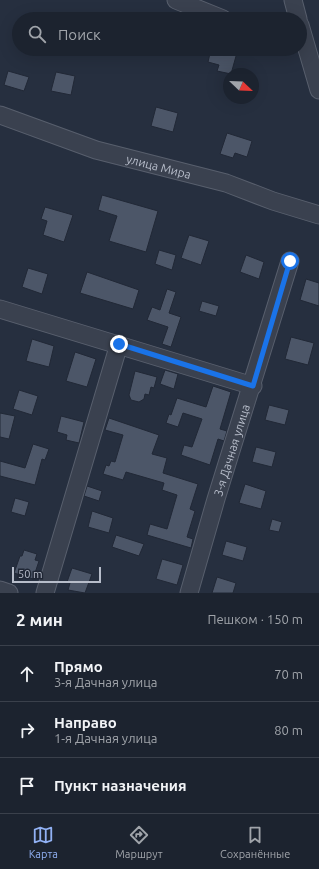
<!DOCTYPE html>
<html lang="ru">
<meta charset="utf-8">
<style>
:root{--surface:#1c232f;--page:#292f3b;--text:#f1f3f6;--muted:#a0a4aa;--line:#3a404b;--accent:#91b1f4}
body{margin:0;font-family:Ubuntu,sans-serif;background:var(--page);color:var(--text)}
.compass{position:absolute;left:223px;top:68px;width:36px;height:36px;border-radius:50%;background:var(--surface);box-shadow:0 4px 16px #0002;rotate:113deg}
.scale{position:absolute;left:12px;bottom:10px;width:89px;box-sizing:border-box;padding-left:4px;border:2px solid #b7bdca;border-top:0;font-size:11px;line-height:14px;white-space:nowrap;color:#b7bdca;-webkit-text-stroke:3px #1f2634;paint-order:stroke}
.stop{position:absolute;width:12px;height:12px;margin:-9px;border:3px solid #1a73e8;border-radius:50%;background:#fff}
.stop.end{background:#1a73e8;border-color:#fff;box-shadow:0 1px 4px #0008}
.list{margin:0;padding:0;list-style:none}
h2{display:flex;justify-content:space-between;align-items:center;height:52px;margin:0;padding:0 16px;font-size:17px}
h2 small{font-size:13px;font-weight:400;color:var(--muted)}
.list li{display:grid;grid-template-columns:26px 1fr auto;gap:12px;align-items:center;box-sizing:border-box;height:56px;padding:0 16px;border-top:1px solid var(--line)}
.list b{display:block;font-size:15px;white-space:nowrap}
.list p{margin:0;font-size:13px;white-space:nowrap;color:var(--muted)}
.list em{font-size:13px;font-style:normal;color:var(--muted)}
.icon{flex:none;width:22px;height:22px;fill:none;stroke:currentColor;stroke-width:2;stroke-linecap:round;stroke-linejoin:round}
.map{position:relative;flex:none;width:319px;height:593px;overflow:hidden}
.search{position:absolute;background:var(--surface);box-shadow:0 4px 16px #0002;left:12px;right:12px;top:12px;height:44px;display:flex;align-items:center;gap:10px;box-sizing:border-box;padding:0 14px;border-radius:22px;color:var(--muted);font-size:15px}
.sheet{height:220px;background:var(--surface)}
nav{display:flex;justify-content:space-around;align-items:center;box-sizing:border-box;height:56px;border-top:1px solid var(--line);background:var(--surface);font-size:11px;color:var(--muted)}
nav a{display:grid;justify-items:center;gap:2px}
nav .on{color:var(--accent)}
.map>svg:first-child{display:block}
.building{fill:#4c5668;stroke:#212836}
.lines{fill:none;stroke-linecap:round;stroke-linejoin:round}
.minor-casing{stroke:#585f6d;stroke-width:19}
.minor{stroke:#3a414f;stroke-width:17}
.route{stroke:#1a73e8;stroke-width:5}
.labels{text-anchor:middle;dominant-baseline:central;stroke-width:3;stroke-linejoin:round;paint-order:stroke}
.street-label{font-size:12px;fill:#b7bdca;stroke:#1f2634}
</style>
<div class="map">
<svg width="319" height="593" viewBox="0 0 319 593">
<rect width="100%" height="100%" fill="#262f3f"/>
<g class="building">
<polygon points="211,49 238,49 231,74 217,71 219,65 208,62"/>
<polygon points="8,71 29,77 24,91 4,85"/>
<polygon points="56,72 75,76 71,95 51,91"/>
<polygon points="156,107 178,113 173,132 151,126"/>
<polygon points="227,133 252,141 247,157 235,153 233,158 220,154"/>
<polygon points="102,195 158,211 146,252 109,241 117,216 98,210"/>
<polygon points="45,207 73,215 64,242 43,235 47,221 41,219"/>
<polygon points="189,235 209,241 201,265 181,258"/>
<polygon points="159,250 176,255 172,270 155,264"/>
<polygon points="246,255 264,262 259,279 240,272"/>
<polygon points="28,268 48,274 42,294 22,287"/>
<polygon points="87,272 139,290 133,309 80,293"/>
<polygon points="306,279 319,283 319,306 300,300"/>
<polygon points="167,289 176,292 169,313 181,317 171,347 162,344 168,327 147,320 152,307 160,310"/>
<polygon points="202,301 219,306 216,316 199,311"/>
<polygon points="291,337 314,343 308,365 285,359"/>
<polygon points="32,339 54,346 49,367 26,361"/>
<polygon points="75,352 96,359 87,387 66,381"/>
<polygon points="165,370 178,374 174,389 160,384"/>
<polygon points="135,371 157,377 154,388 151,387 149,395 145,394 144,399 139,402 131,400 129,395"/>
<polygon points="213,386 231,392 220,429 227,431 224,441 218,439 210,465 181,455 184,445 192,447 202,419 183,413 178,427 166,423 169,414 171,415 177,398 206,407"/>
<polygon points="19,390 38,396 32,415 13,409"/>
<polygon points="269,405 289,410 285,425 265,420"/>
<polygon points="0,413 15,416 9,439 0,437"/>
<polygon points="61,416 84,422 79,443 66,440 67,435 57,432"/>
<polygon points="109,418 159,435 152,454 167,458 163,473 198,484 190,509 195,511 187,537 193,539 191,548 147,535 150,524 167,529 177,495 162,490 164,483 126,472 123,480 103,474 106,465 109,466 111,461 115,462 123,435 105,430"/>
<polygon points="33,444 49,449 45,460 42,459 35,485 0,476 0,461 25,468"/>
<polygon points="256,447 276,452 272,467 252,462"/>
<polygon points="245,484 266,491 261,509 239,503"/>
<polygon points="87,486 102,491 99,501 84,496"/>
<polygon points="15,498 29,502 25,516 11,512"/>
<polygon points="92,511 113,518 109,533 88,527"/>
<polygon points="272,519 282,522 279,532 269,530"/>
<polygon points="116,535 144,544 139,556 112,547"/>
<polygon points="226,541 247,547 243,561 222,555"/>
<polygon points="24,550 37,554 35,560 39,561 33,579 14,573 20,556 22,556"/>
<polygon points="162,559 183,565 177,585 156,579"/>
<polygon points="72,568 92,574 85,593 68,590 70,583 67,582"/>
<polygon points="217,577 236,583 233,593 212,593"/>
</g>
<g class="lines">
<defs>
<g id="minor">
<polyline points="176,0 223,19"/>
<polyline points="293,0 298,19"/>
<polyline points="300,25 319,90"/>
<path id="s1" d="M0,115l96,35 130,33 47,18 46,14"/>
<polyline points="0,309 253,386"/>
<polyline points="0,590 9,593"/>
<polyline points="45,593 119,344"/>
<path id="s2" d="M189,593l27,-94 74,-238"/>
</g>
</defs>
<use href="#minor" class="minor-casing"/>
<use href="#minor" class="minor"/>
</g>
<g class="lines">
<polyline class="route" points="119,344 253,386 290,261"/>
</g>
<g class="labels">
<g class="street-label">
<text stroke="none"><textPath href="#s1" startOffset="167">улица Мира</textPath></text>
<text stroke="none"><textPath href="#s2" startOffset="149">3-я Дачная улица</textPath></text>
</g>
</g>
</svg>
<svg class="compass" viewBox="-18 -18 36 36"><path d="M0-13l5 13h-10z" fill="#e53935"/><path d="M0 13l5-13h-10z" fill="#a0a4aa"/></svg>
<div class="scale">50 m</div>
<div class="stop" style="left:290px;top:261px"></div>
<div class="stop end" style="left:119px;top:344px"></div>
<div class="search"><svg class="icon" aria-label="search" viewBox="0 0 24 24"><circle cx="10" cy="10" r="6"/><path d="M15 15l6 6"/></svg>Поиск</div>
</div>
<section class="sheet">
<h2>2 мин<small>Пешком · 150 m</small></h2>
<ul class="list">
<li><svg class="icon" aria-label="ahead" viewBox="0 0 24 24"><path d="M12 20V5M6 11l6-6 6 6"/></svg><div><b>Прямо</b><p>3-я Дачная улица</p></div><em>70 m</em></li>
<li><svg class="icon" aria-label="right" viewBox="0 0 24 24"><path d="M7 20v-9h11M14 6l5 5-5 5"/></svg><div><b>Направо</b><p>1-я Дачная улица</p></div><em>80 m</em></li>
<li><svg class="icon" aria-label="arrive" viewBox="0 0 24 24"><path d="M6 21V4h12l-3 4 3 4H6"/></svg><div><b>Пункт назначения</b></div></li>
</ul>
</section>
<nav>
<a class="on"><svg class="icon" aria-label="map" viewBox="0 0 24 24"><path d="M3 6l6-2 6 2 6-2v14l-6 2-6-2-6 2zM9 4v14M15 6v14"/></svg>Карта</a>
<a><svg class="icon" aria-label="directions" viewBox="0 0 24 24"><path d="M12 3l9 9-9 9-9-9zM9 14v-3h6M13 9l2 2-2 2"/></svg>Маршрут</a>
<a><svg class="icon" aria-label="saved" viewBox="0 0 24 24"><path d="M7 4h10v16l-5-4-5 4z"/></svg>Сохранённые</a>
</nav>
